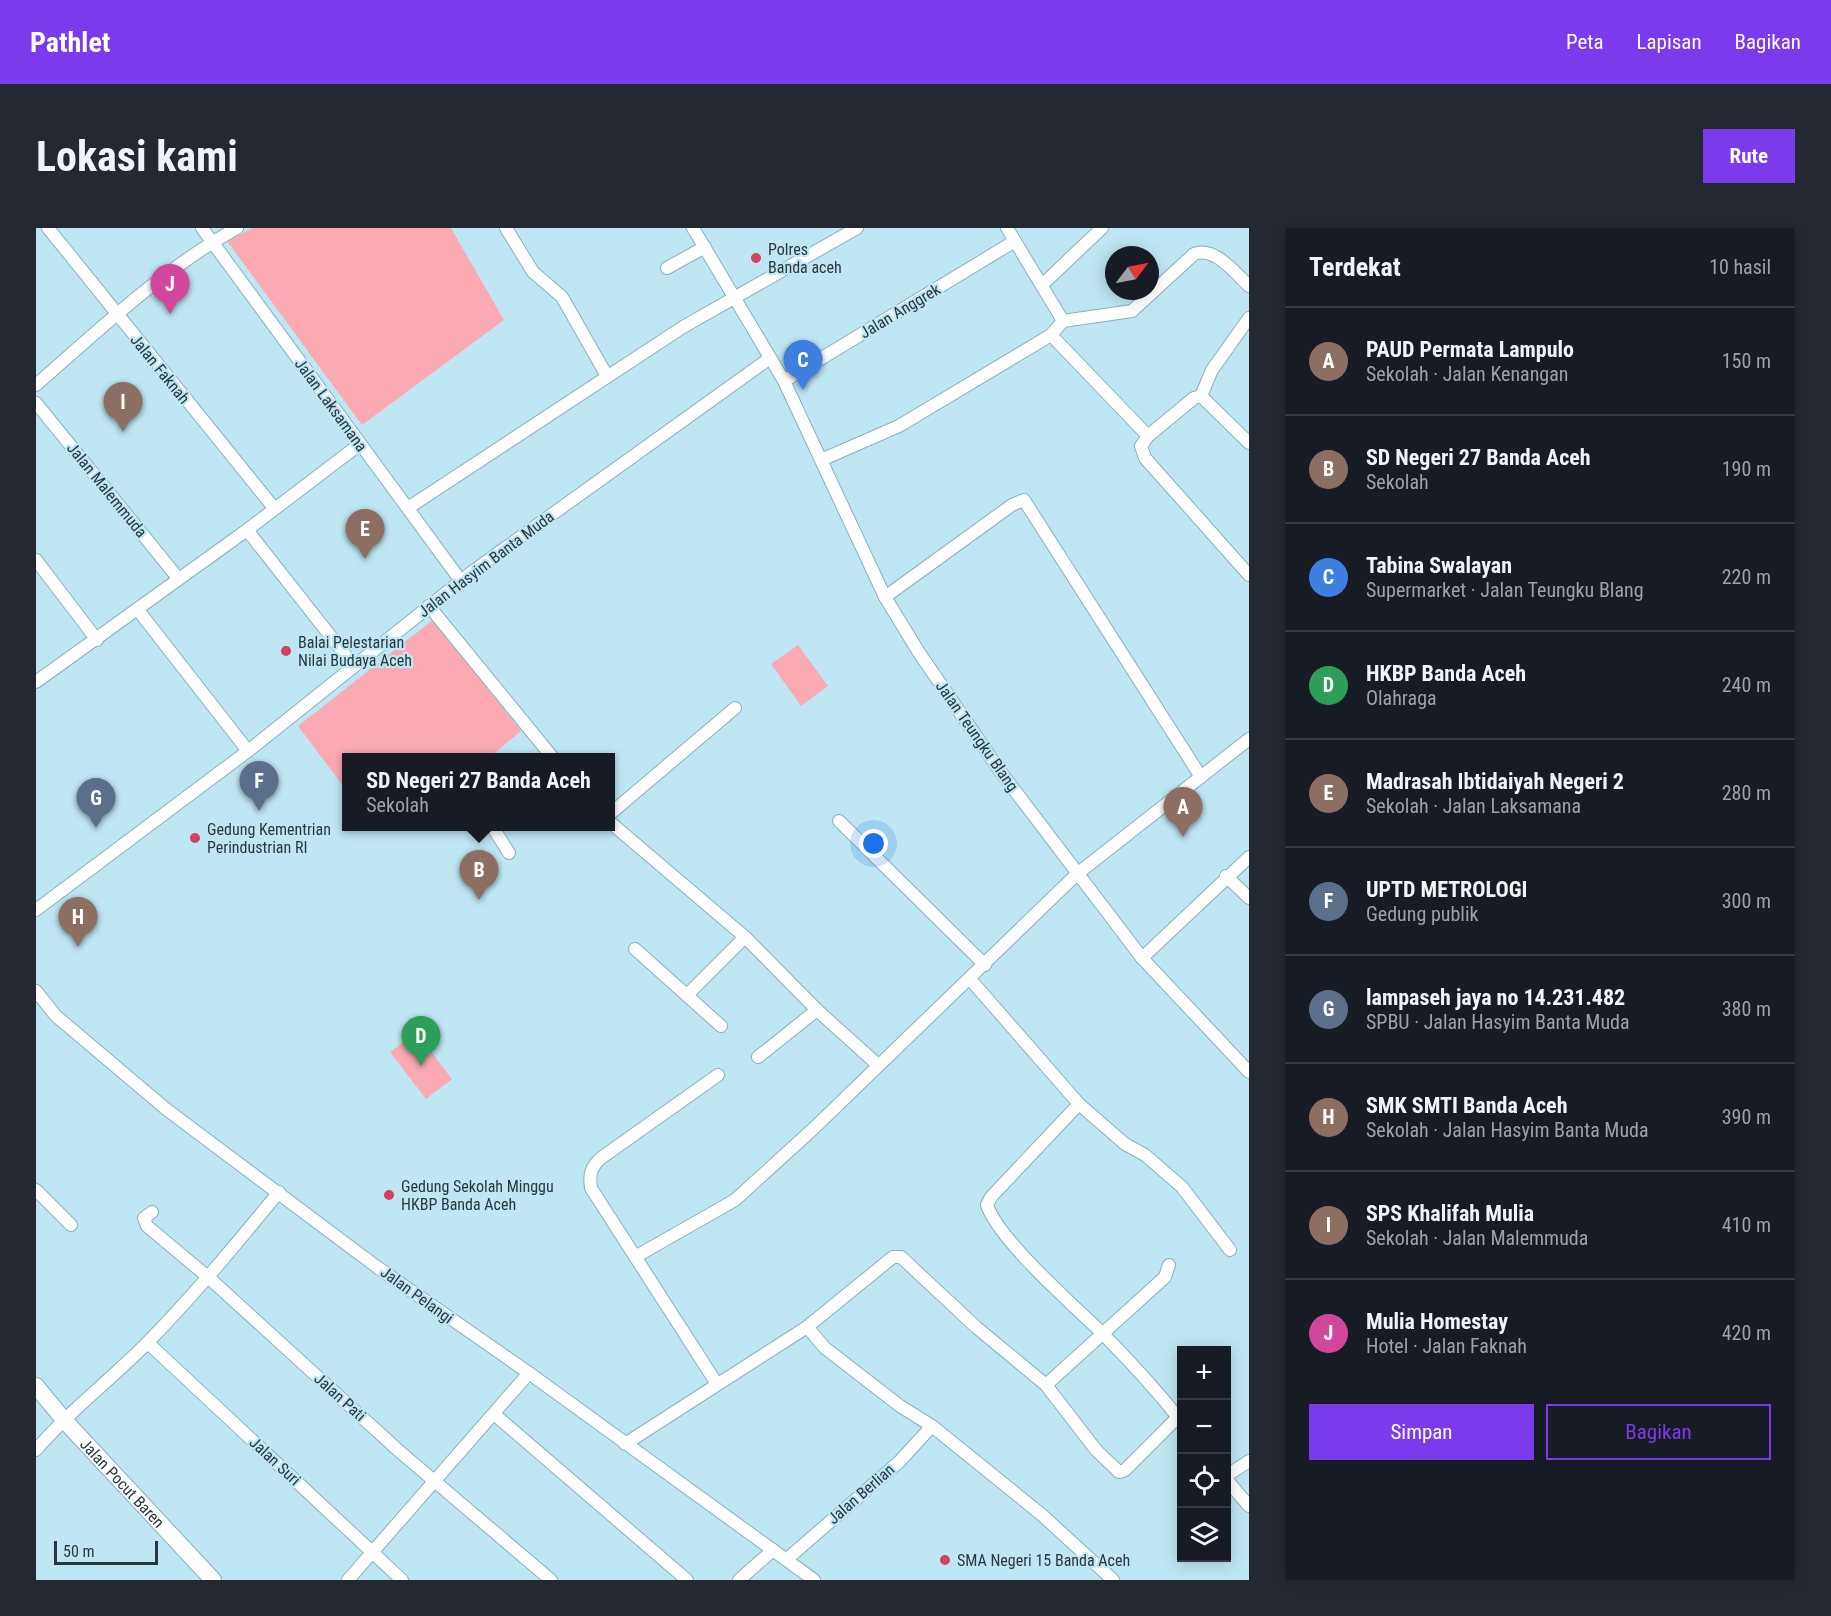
<!DOCTYPE html>
<html lang="id">
<meta charset="utf-8">
<style>
:root{--surface:#171b24;--page:#242831;--text:#f1f3f6;--muted:#9ea1a6;--line:#363941;--accent:#7c3aed}
body{margin:0;font-family:"Roboto Condensed",sans-serif;background:var(--page);color:var(--text)}
.controls{position:absolute;right:18px;bottom:18px;display:grid;overflow:hidden;border-radius:0px;box-shadow:0 3px 15px #0003}
.controls button{width:54px;height:54px;display:grid;place-items:center;padding:0;border:0;border-bottom:2px solid var(--line);background:var(--surface);color:var(--text);font:30px sans-serif}
.compass{position:absolute;left:1069px;top:18px;width:54px;height:54px;border-radius:50%;background:var(--surface);box-shadow:0 3px 15px #0003;rotate:58deg}
.scale{position:absolute;left:18px;bottom:15px;width:104px;box-sizing:border-box;padding-left:6px;border:3px solid #28383c;border-top:0;font-size:16px;line-height:21px;white-space:nowrap;color:#28383c;-webkit-text-stroke:4px #bfe7f3;paint-order:stroke}
.you{position:absolute;left:838px;top:616px;width:21px;height:21px;margin:-15px;border:4px solid #fff;border-radius:50%;background:#1a73e8;box-shadow:0 0 0 9px #1a73e833}
.badge{display:grid;place-items:center;width:39px;height:39px;border-radius:50%;background:var(--accent);color:#fff;font-size:20px;font-weight:700}
.pin{position:absolute;translate:-50% -50px;filter:drop-shadow(0 2px 3px #0008)}
.pin::after{content:'';position:absolute;top:32px;width:21px;height:18px;background:inherit;clip-path:polygon(0 0,100% 0,50% 100%)}
.popup{position:absolute;left:306px;top:525px;width:273px;height:78px;box-sizing:border-box;display:grid;place-content:center;border-radius:0px;background:var(--surface);filter:drop-shadow(0 2px 4px #0005);font-size:20px;white-space:nowrap;color:var(--muted)}
.popup b{font-size:22px;color:var(--text)}
.popup::after{content:'';position:absolute;left:50%;top:100%;margin-left:-12px;border:12px solid transparent;border-top-color:var(--surface)}
.list{margin:0;padding:0;list-style:none}
h2{display:flex;justify-content:space-between;align-items:center;height:78px;margin:0;padding:0 24px;font-size:26px}
h2 small{font-size:20px;font-weight:400;color:var(--muted)}
.list li{display:grid;grid-template-columns:39px 1fr auto;gap:18px;align-items:center;box-sizing:border-box;height:108px;padding:0 24px;border-top:2px solid var(--line)}
.list b{display:block;font-size:22px;white-space:nowrap}
.list p{margin:0;font-size:20px;white-space:nowrap;color:var(--muted)}
.list em{font-size:20px;font-style:normal;color:var(--muted)}
.actions{display:flex;gap:12px;padding:18px 24px}
.actions a{flex:1;padding:14px 0;border:2px solid var(--accent);border-radius:0px;text-align:center;font-size:21px;color:var(--accent)}
.actions .main{background:var(--accent);color:#fff}
.icon{flex:none;width:33px;height:33px;fill:none;stroke:currentColor;stroke-width:2;stroke-linecap:round;stroke-linejoin:round}
.map{position:relative;flex:none;width:1213px;height:1352px;overflow:hidden;border-radius:0px}
header{display:flex;align-items:center;gap:36px;box-sizing:border-box;height:84px;padding:0 30px;background:var(--accent);color:#fff}
header strong{font-size:28px}
nav{display:flex;gap:33px;margin-inline-start:auto;font-size:21px}
.intro{display:flex;align-items:center;justify-content:space-between;box-sizing:border-box;height:144px;padding:0 36px}
h1{margin:0;font-size:42px}
.button{padding:15px 27px;border-radius:0px;background:var(--accent);color:#fff;font-size:21px;font-weight:700}
main{display:flex;gap:36px;padding:0 36px}
aside{flex:1;background:var(--surface);border-radius:0px;box-shadow:0 3px 15px #0003}
.map>svg:first-child{display:block}
.green{fill:#fbaab4}
.lines{fill:none;stroke-linecap:round;stroke-linejoin:round}
.minor-casing{stroke:#89b0bc;stroke-width:14}
.secondary-casing{stroke:#89b0bc;stroke-width:18}
.minor{stroke:#fff;stroke-width:12}
.secondary{stroke:#fff;stroke-width:16}
.poi-dot{fill:#d04162;stroke:#bfe7f3;stroke-width:2}
.labels{text-anchor:middle;dominant-baseline:central;stroke-width:4.5;stroke-linejoin:round;paint-order:stroke}
.poi-label{font-size:16px;fill:#28383c;stroke:#bfe7f3;text-anchor:start}
.street-label{font-size:16px;fill:#28383c;stroke:#bfe7f3}
</style>
<header>
<strong>Pathlet</strong>
<nav><a>Peta</a><a>Lapisan</a><a>Bagikan</a></nav>
</header>
<div class="intro"><h1>Lokasi kami</h1><a class="button">Rute</a></div>
<main>
<div class="map">
<svg width="1213" height="1352" viewBox="0 0 1213 1352">
<rect width="100%" height="100%" fill="#bfe7f3"/>
<g class="green">
<polygon points="217,0 415,0 468,92 326,197 191,13"/>
<polygon points="398,391 485,503 454,529 311,530 311,563 262,498"/>
<polygon points="762,417 792,458 765,478 735,436"/>
<polygon points="380,804 416,851 390,871 354,824"/>
</g>
<g class="lines">
<defs>
<g id="minor">
<polyline points="12,0 238,280"/>
<polyline points="166,0 425,353"/>
<polyline points="470,0 497,44 526,69 571,148"/>
<polyline points="657,0 748,153 849,369 882,423 964,543 1106,730 1213,844"/>
<polyline points="971,0 1027,93"/>
<polyline points="631,40 669,19"/>
<polyline points="1006,57 1066,0"/>
<polyline points="1015,107 1112,208"/>
<polyline points="748,153 979,13"/>
<path d="M0,157c63,-55 127,-116 201,-157"/>
<polyline points="1165,168 1176,142 1213,90"/>
<polyline points="0,175 142,350"/>
<polyline points="1213,215 1165,168 1158,170 1112,208 1105,218 1109,230 1213,347"/>
<path d="M785,232l78,-34 152,-91 12,-14 69,-10 62,-57c21,-8 41,19 55,32"/>
<polyline points="372,280 647,99 821,0"/>
<polyline points="211,302 318,438"/>
<polyline points="0,332 61,412"/>
<polyline points="849,369 976,277 988,272 1165,549"/>
<polyline points="393,378 517,530"/>
<polyline points="102,382 212,523"/>
<polyline points="0,454 211,302 324,216"/>
<polyline points="575,585 699,480"/>
<polyline points="803,593 949,737"/>
<polyline points="575,595 709,709 781,782 842,837"/>
<polyline points="456,598 473,625"/>
<polyline points="1190,648 1213,670"/>
<polyline points="0,682 212,523 440,341 734,130"/>
<polyline points="599,721 685,798"/>
<polyline points="1106,730 1213,629"/>
<polyline points="934,751 1043,876 1089,916 1109,927 1146,959 1194,1022"/>
<polyline points="0,763 20,788 130,881 341,1039 493,1145 778,1352"/>
<polyline points="652,766 709,709"/>
<polyline points="722,829 781,782"/>
<path d="M1043,876l-88,93 -4,8c11,34 86,100 114,127 28,28 56,59 81,90"/>
<polyline points="0,962 35,997"/>
<polyline points="116,984 108,990 111,998 172,1049 363,1223 515,1352"/>
<polyline points="599,1029 699,972 777,901 1041,646 1213,511"/>
<polyline points="771,1099 789,1120 864,1178 896,1198 1006,1287 1077,1352"/>
<polyline points="112,1115 366,1352"/>
<path d="M681,1156l-126,-196c-2,-14 0,-21 10,-30l117,-83"/>
<polyline points="1010,1157 1060,1222 1083,1244 1089,1242 1142,1189"/>
<polyline points="458,1186 651,1352"/>
<polyline points="589,1216 771,1099 857,1029 865,1029 940,1099 1010,1157 1129,1049 1133,1037"/>
<path d="M0,1222c34,-40 76,-71 113,-109 46,-47 88,-98 130,-149"/>
<polyline points="1190,1248 1213,1233"/>
<polyline points="1190,1251 1213,1278"/>
<polyline points="751,1331 863,1234 896,1198"/>
<polyline points="312,1352 493,1145"/>
<polyline points="703,1352 737,1322"/>
</g>
<g id="secondary">
<path id="s1" d="M0,1158l28,34 149,160"/>
</g>
</defs>
<use href="#minor" class="minor-casing"/>
<use href="#secondary" class="secondary-casing"/>
<use href="#minor" class="minor"/>
<use href="#secondary" class="secondary"/>
</g>
<g class="poi-dot">
<circle cx="720" cy="30" r="6"/>
<circle cx="250" cy="423" r="6"/>
<circle cx="159" cy="610" r="6"/>
<circle cx="353" cy="967" r="6"/>
<circle cx="909" cy="1332" r="6"/>
</g>
<g class="labels">
<g class="poi-label">
<text x="732" y="21">Polres<tspan x="732" dy="18">Banda aceh</tspan></text>
<text x="262" y="414">Balai Pelestarian<tspan x="262" dy="18">Nilai Budaya Aceh</tspan></text>
<text x="171" y="601">Gedung Kementrian<tspan x="171" dy="18">Perindustrian RI</tspan></text>
<text x="365" y="958">Gedung Sekolah Minggu<tspan x="365" dy="18">HKBP Banda Aceh</tspan></text>
<text x="921" y="1332">SMA Negeri 15 Banda Aceh</text>
</g>
<g class="street-label">
<text transform="translate(864 83) rotate(-31)">Jalan Anggrek</text>
<text transform="translate(124 141) rotate(51)">Jalan Faknah</text>
<text transform="translate(295 177) rotate(54)">Jalan Laksamana</text>
<text transform="translate(71 262) rotate(51)">Jalan Malemmuda</text>
<text transform="translate(450 336) rotate(-37)">Jalan Hasyim Banta Muda</text>
<text transform="translate(941 508) rotate(55)">Jalan Teungku Blang</text>
<text transform="translate(381 1067) rotate(36)">Jalan Pelangi</text>
<text transform="translate(304 1169) rotate(42)">Jalan Pati</text>
<text transform="translate(239 1233) rotate(43)">Jalan Suri</text>
<text stroke="none"><textPath href="#s1" startOffset="130">Jalan Pocut Baren</textPath></text>
<text transform="translate(825 1266) rotate(-41)">Jalan Berlian</text>
</g>
</g>
</svg>
<div class="controls">
<button>+</button>
<button>−</button>
<button><svg class="icon" aria-label="locate" viewBox="0 0 24 24"><circle cx="12" cy="12" r="6"/><path d="M12 2v4M12 18v4M2 12h4M18 12h4"/></svg></button>
<button><svg class="icon" aria-label="layers" viewBox="0 0 24 24"><path d="M12 4l9 5-9 5-9-5zM3 14l9 5 9-5"/></svg></button>
</div>
<svg class="compass" viewBox="-18 -18 36 36"><path d="M0-13l5 13h-10z" fill="#e53935"/><path d="M0 13l5-13h-10z" fill="#9ea1a6"/></svg>
<div class="scale">50 m</div>
<div class="you"></div>
<div class="pin badge" style="left:1147px;top:609px;background:#8d6e63">A</div>
<div class="pin badge" style="left:443px;top:672px;background:#8d6e63">B</div>
<div class="popup"><b>SD Negeri 27 Banda Aceh</b>Sekolah</div>
<div class="pin badge" style="left:767px;top:162px;background:#3f7fe0">C</div>
<div class="pin badge" style="left:385px;top:838px;background:#2e9e5b">D</div>
<div class="pin badge" style="left:329px;top:331px;background:#8d6e63">E</div>
<div class="pin badge" style="left:223px;top:583px;background:#5c6f8a">F</div>
<div class="pin badge" style="left:60px;top:600px;background:#5c6f8a">G</div>
<div class="pin badge" style="left:42px;top:719px;background:#8d6e63">H</div>
<div class="pin badge" style="left:87px;top:204px;background:#8d6e63">I</div>
<div class="pin badge" style="left:134px;top:86px;background:#d1479c">J</div>
</div>
<aside>
<h2>Terdekat<small>10 hasil</small></h2>
<ul class="list">
<li><span class="badge" style="background:#8d6e63">A</span><div><b>PAUD Permata Lampulo</b><p>Sekolah · Jalan Kenangan</p></div><em>150 m</em></li>
<li><span class="badge" style="background:#8d6e63">B</span><div><b>SD Negeri 27 Banda Aceh</b><p>Sekolah</p></div><em>190 m</em></li>
<li><span class="badge" style="background:#3f7fe0">C</span><div><b>Tabina Swalayan</b><p>Supermarket · Jalan Teungku Blang</p></div><em>220 m</em></li>
<li><span class="badge" style="background:#2e9e5b">D</span><div><b>HKBP Banda Aceh</b><p>Olahraga</p></div><em>240 m</em></li>
<li><span class="badge" style="background:#8d6e63">E</span><div><b>Madrasah Ibtidaiyah Negeri 2</b><p>Sekolah · Jalan Laksamana</p></div><em>280 m</em></li>
<li><span class="badge" style="background:#5c6f8a">F</span><div><b>UPTD METROLOGI</b><p>Gedung publik</p></div><em>300 m</em></li>
<li><span class="badge" style="background:#5c6f8a">G</span><div><b>lampaseh jaya no 14.231.482</b><p>SPBU · Jalan Hasyim Banta Muda</p></div><em>380 m</em></li>
<li><span class="badge" style="background:#8d6e63">H</span><div><b>SMK SMTI Banda Aceh</b><p>Sekolah · Jalan Hasyim Banta Muda</p></div><em>390 m</em></li>
<li><span class="badge" style="background:#8d6e63">I</span><div><b>SPS Khalifah Mulia</b><p>Sekolah · Jalan Malemmuda</p></div><em>410 m</em></li>
<li><span class="badge" style="background:#d1479c">J</span><div><b>Mulia Homestay</b><p>Hotel · Jalan Faknah</p></div><em>420 m</em></li>
</ul>
<div class="actions"><a class="main">Simpan</a><a>Bagikan</a></div>
</aside>
</main>
